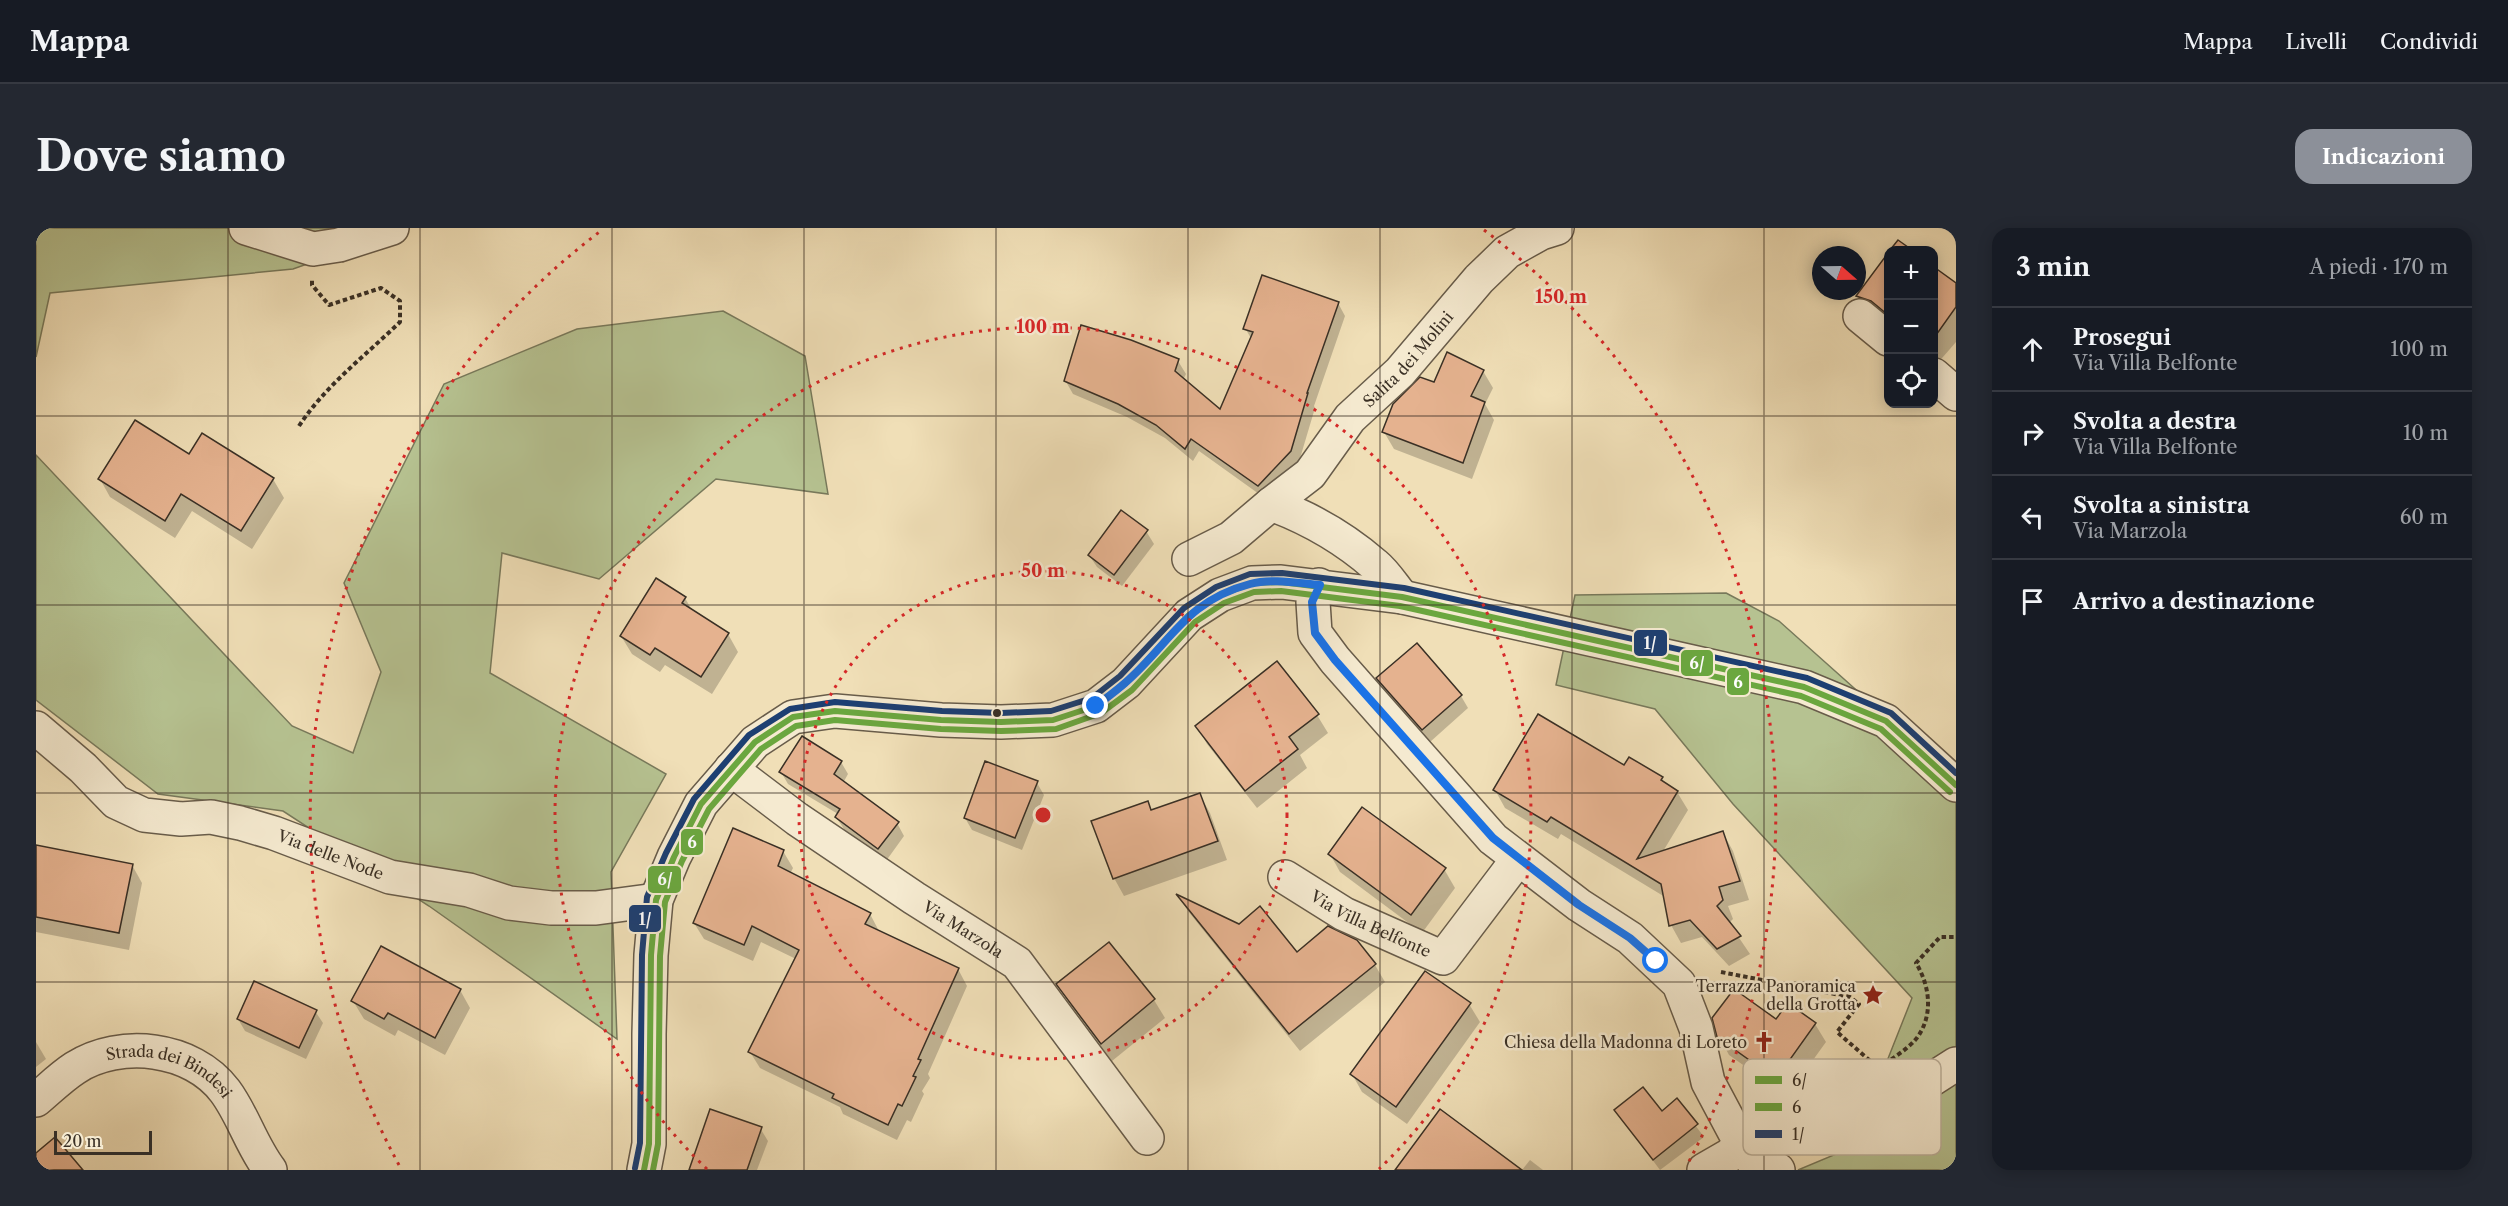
<!DOCTYPE html>
<html lang="it">
<meta charset="utf-8">
<style>
:root{--surface:#171b24;--page:#242831;--text:#f1f3f6;--muted:#9ea1a6;--line:#363941;--accent:#8c9099}
body{margin:0;font-family:"Libre Caslon Text",serif;background:var(--page);color:var(--text)}
.controls{position:absolute;right:18px;top:18px;display:grid;overflow:hidden;border-radius:12px;box-shadow:0 3px 15px #0003}
.controls button{width:54px;height:54px;display:grid;place-items:center;padding:0;border:0;border-bottom:2px solid var(--line);background:var(--surface);color:var(--text);font:30px sans-serif}
.compass{position:absolute;left:1776px;top:18px;width:54px;height:54px;border-radius:50%;background:var(--surface);box-shadow:0 3px 15px #0003;rotate:110deg}
.scale{position:absolute;left:18px;bottom:15px;width:98px;box-sizing:border-box;padding-left:6px;border:3px solid #3a3025;border-top:0;font-size:16px;line-height:21px;white-space:nowrap;color:#3a3025;-webkit-text-stroke:4px #f5ead0;paint-order:stroke}
.stop{position:absolute;width:18px;height:18px;margin:-14px;border:4px solid #1a73e8;border-radius:50%;background:#fff}
.stop.end{background:#1a73e8;border-color:#fff;box-shadow:0 2px 6px #0008}
.list{margin:0;padding:0;list-style:none}
h2{display:flex;justify-content:space-between;align-items:center;height:78px;margin:0;padding:0 24px;font-size:26px}
h2 small{font-size:20px;font-weight:400;color:var(--muted)}
.list li{display:grid;grid-template-columns:39px 1fr auto;gap:18px;align-items:center;box-sizing:border-box;height:84px;padding:0 24px;border-top:2px solid var(--line)}
.list b{display:block;font-size:22px;white-space:nowrap}
.list p{margin:0;font-size:20px;white-space:nowrap;color:var(--muted)}
.list em{font-size:20px;font-style:normal;color:var(--muted)}
.icon{flex:none;width:33px;height:33px;fill:none;stroke:currentColor;stroke-width:2;stroke-linecap:round;stroke-linejoin:round}
.map{position:relative;flex:none;width:1920px;height:942px;overflow:hidden;border-radius:18px}
header{display:flex;align-items:center;gap:36px;box-sizing:border-box;height:84px;padding:0 30px;background:var(--surface);border-bottom:2px solid var(--line)}
header strong{font-size:28px}
nav{display:flex;gap:33px;margin-inline-start:auto;font-size:21px}
.intro{display:flex;align-items:center;justify-content:space-between;box-sizing:border-box;height:144px;padding:0 36px}
h1{margin:0;font-size:42px}
.button{padding:15px 27px;border-radius:18px;background:var(--accent);color:#fff;font-size:21px;font-weight:700}
main{display:flex;gap:36px;padding:0 36px}
aside{flex:1;background:var(--surface);border-radius:18px;box-shadow:0 3px 15px #0003}
.map>svg:first-child{display:block}
.green{fill:#b6c291;stroke:#78795b;stroke-width:1.5}
.shadow{fill:#0003}
.building{fill:#e5b28f;stroke:#3a3025;stroke-width:1.5}
.lines{fill:none;stroke-linecap:round;stroke-linejoin:round}
.minor-casing{stroke:#685c4a;stroke-width:36}
.path{stroke:#3a3025;stroke-width:4;stroke-dasharray:4.5 3;stroke-linecap:butt}
.minor{stroke:#f5ead0;stroke-width:33}
.bus-1-casing{stroke:#f5ead0;stroke-width:10}
.bus-2-casing{stroke:#f5ead0;stroke-width:10}
.bus-3-casing{stroke:#f5ead0;stroke-width:10}
.bus-1{stroke:#6ba73f;stroke-width:6}
.bus-2{stroke:#6ba73f;stroke-width:6}
.bus-3{stroke:#1d3f72;stroke-width:6}
.route{stroke:#1a73e8;stroke-width:8}
.grid{fill:none;stroke:#3a3025;stroke-width:1.5;stroke-opacity:0.55}
.ring{fill:none;stroke:#d62828;stroke-width:3;stroke-dasharray:3 6}
.bus-dot{fill:#3a3025;stroke:#f5ead0;stroke-width:2}
.labels{text-anchor:middle;dominant-baseline:central;stroke-width:5;stroke-linejoin:round;paint-order:stroke}
.street-label{font-size:16px;fill:#3a3025;stroke:#f5ead0}
.poi-label{font-size:16px;fill:#3a3025;stroke:#f5ead0;text-anchor:end}
.key{fill:#f5ead0;stroke:#bdb29d;stroke-width:1.5}
.key-label{font-size:16px;fill:#3a3025}
.centre{fill:#d62828;stroke:#f5ead0;stroke-width:3}
.ring-label{font-size:18px;text-anchor:middle;font-weight:bold;fill:#d62828;stroke:#f5ead0;stroke-width:5;stroke-linejoin:round;paint-order:stroke}
.line-badge{stroke:#f5ead0;stroke-width:2}
.badge-label{font-size:16px;text-anchor:middle;font-weight:bold;fill:#fff}
</style>
<header>
<strong>Mappa</strong>
<nav><a>Mappa</a><a>Livelli</a><a>Condividi</a></nav>
</header>
<div class="intro"><h1>Dove siamo</h1><a class="button">Indicazioni</a></div>
<main>
<div class="map">
<svg width="1920" height="942" viewBox="0 0 1920 942">
<rect width="100%" height="100%" fill="#f0dfb7"/>
<filter id="stains"><feTurbulence type="fractalNoise" baseFrequency=".00333" numOctaves="4"/><feColorMatrix values="0 0 0 0 .2 0 0 0 0 .09 0 0 0 0 .02 0 0 0 .5 -.17"/></filter>
<radialGradient id="worn" r=".72"><stop offset=".6" stop-color="#630" stop-opacity="0"/><stop offset="1" stop-color="#630" stop-opacity=".3"/></radialGradient>
<g class="green">
<polygon points="0,0 373,0 257,41 14,65 0,129"/>
<polygon points="687,83 769,128 792,266 680,251 563,351 466,325 454,445 630,546 575,644 581,811 393,678 247,583 122,566 0,472 0,227 256,498 317,525 345,444 308,355 408,156 541,101"/>
<polygon points="1690,365 1743,393 1920,551 1920,942 1762,942 1817,919 1876,770 1697,576 1619,481 1520,457 1539,367"/>
</g>
<g class="shadow">
<polygon points="1852,27 1852,95 1832,86 1822,68"/>
<polygon points="1898,40 1920,57 1920,114 1900,137 1898,135"/>
<polygon points="1302,75 1309,88 1278,178 1279,180 1262,237 1230,271 1163,223 1157,233 1129,210 1091,189 1037,166 1029,152 1142,133 1150,146 1147,152 1185,184 1216,112 1209,100"/>
<polygon points="1447,143 1457,160 1449,176 1458,192 1436,251 1358,221 1348,204 1398,156"/>
<polygon points="166,207 237,251 248,270 216,321 156,283 139,310 74,269 64,251 154,228"/>
<polygon points="1110,303 1118,316 1086,358 1061,339 1053,327"/>
<polygon points="621,352 649,370 657,384 692,406 702,424 676,466 629,437 624,444 596,426 585,408"/>
<polygon points="1381,417 1425,468 1432,480 1394,514 1349,463 1342,451"/>
<polygon points="1281,487 1292,505 1264,527 1271,540 1221,580 1171,516 1161,498"/>
<polygon points="805,534 812,546 807,555 861,595 868,608 850,633 808,601 800,589 802,586 752,556 745,544"/>
<polygon points="1588,539 1625,550 1629,556 1641,564 1652,582 1626,625 1687,605 1697,623 1713,672 1692,678 1697,691 1693,695 1714,726 1693,738 1666,709 1645,715 1635,697 1629,669 1525,606 1522,611 1469,580 1459,562"/>
<polygon points="1001,555 1008,567 986,622 936,602 929,590"/>
<polygon points="1164,567 1174,585 1191,632 1088,668 1078,650 1112,575 1116,583"/>
<polygon points="0,618 96,637 106,655 93,722 0,704"/>
<polygon points="747,623 757,640 754,646 834,686 843,703 922,741 931,758 892,846 894,850 886,863 888,866 875,894 871,892 861,912 807,886 804,879 724,840 714,824 760,731 725,714 717,733 668,711 658,695"/>
<polygon points="1294,626 1408,641 1419,660 1386,705 1304,644"/>
<polygon points="1143,669 1261,726 1320,713 1339,737 1349,754 1264,823 1152,683"/>
<polygon points="1072,716 1118,772 1129,790 1076,833 1033,775 1022,757"/>
<polygon points="424,762 434,780 409,827 362,802 359,808 328,791 317,773"/>
<polygon points="1433,776 1444,794 1371,896 1326,864 1316,846"/>
<polygon points="1752,777 1779,796 1790,814 1751,868 1693,827 1683,808 1741,793"/>
<polygon points="279,783 287,795 270,831 209,803 202,791"/>
<polygon points="0,814 10,831 0,839"/>
<polygon points="1641,873 1668,909 1624,942 1580,883 1626,885"/>
<polygon points="724,900 732,913 721,942 655,942"/>
<polygon points="1494,932 1507,942 1486,942"/>
</g>
<g class="building">
<polygon points="1862,12 1876,22 1854,22"/>
<polygon points="1852,25 1852,87 1835,73 1820,68"/>
<polygon points="1898,39 1920,55 1920,79 1898,110"/>
<polygon points="1226,47 1303,74 1271,165 1272,165 1255,223 1222,258 1155,211 1149,221 1120,197 1082,176 1028,153 1045,97 1095,112 1143,131 1139,143 1184,181 1217,104 1207,101"/>
<polygon points="1411,124 1448,142 1435,168 1449,174 1427,235 1346,204 1357,176 1384,149 1398,154"/>
<polygon points="99,192 153,226 166,205 238,250 205,303 145,266 129,293 62,251"/>
<polygon points="1085,282 1112,302 1078,347 1052,327"/>
<polygon points="620,350 650,369 646,375 693,405 665,449 619,420 614,427 584,408"/>
<polygon points="1381,415 1426,467 1386,502 1340,450"/>
<polygon points="1241,433 1283,486 1253,509 1262,521 1209,563 1159,498"/>
<polygon points="1502,486 1588,537 1593,529 1627,549 1625,552 1642,563 1601,631 1687,603 1704,653 1683,659 1687,672 1681,678 1705,708 1681,721 1654,692 1633,698 1625,656 1515,589 1511,594 1457,562"/>
<polygon points="766,508 806,533 798,546 863,594 842,621 799,589 804,581 743,544"/>
<polygon points="949,533 1002,553 979,610 928,590"/>
<polygon points="1164,565 1182,613 1077,651 1055,593 1112,573 1115,582"/>
<polygon points="1326,579 1410,640 1375,687 1292,626"/>
<polygon points="697,600 748,622 742,638 835,685 829,696 923,740 882,831 885,832 877,848 880,849 866,878 862,876 852,897 796,870 798,866 712,824 763,722 716,698 708,717 657,695"/>
<polygon points="0,617 97,636 83,705 0,689"/>
<polygon points="1140,666 1203,696 1224,678 1261,724 1292,698 1321,712 1340,736 1253,806"/>
<polygon points="1073,714 1119,771 1065,816 1020,756"/>
<polygon points="345,718 425,761 399,810 352,785 348,791 315,773"/>
<polygon points="1389,743 1435,775 1360,879 1314,846"/>
<polygon points="218,753 281,782 263,820 201,791"/>
<polygon points="1698,761 1740,791 1752,775 1780,795 1740,851 1681,809 1676,790"/>
<polygon points="1607,859 1626,883 1641,870 1662,896 1617,932 1578,882"/>
<polygon points="674,881 726,899 711,942 653,942"/>
<polygon points="1404,881 1486,942 1359,942"/>
<polygon points="19,909 47,942 0,942 0,925"/>
</g>
<g class="lines">
<defs>
<g id="minor">
<polyline points="210,0 277,21 303,17 356,0"/>
<polyline points="1824,88 1852,111"/>
<polyline points="1898,147 1920,166"/>
<polyline points="1153,331 1195,310 1235,276"/>
<polyline points="1283,357 1277,374 1279,405 1299,432 1457,611 1543,677 1594,710 1643,756 1660,800 1672,854 1705,916 1694,927 1668,942"/>
<path id="s1" d="M1366,369c-9,-11 -17,-24 -27,-32 -31,-27 -66,-47 -104,-61l39,-30 40,-56 50,-46 79,-93 28,-27 34,-19 16,-5"/>
<path id="s2" d="M0,500l47,40 33,34 28,13 37,4 30,-2 29,6 34,10 116,44 79,13 40,13 42,5h45l60,-8"/>
<path id="s3" d="M695,541l66,50 117,79 103,65 130,175"/>
<path id="s4" d="M1249,649l59,37 99,44 75,-99"/>
<path id="s5" d="M0,872c12,-10 25,-23 39,-32 45,-29 117,-21 150,23 18,24 26,54 45,79"/>
<polyline points="608,942 613,916 613,806 615,727 620,672 638,629 665,576 719,514 757,489 799,483 905,492 965,494 1017,492 1060,478 1090,455 1153,387 1184,367 1216,355 1245,354 1366,369 1768,459 1850,493 1920,557"/>
<polyline points="1742,942 1719,936 1705,916 1810,897 1848,882 1920,836"/>
</g>
</defs>
<use href="#minor" class="minor-casing"/>
<g class="path">
<path d="M263,198c27,-41 66,-70 101,-104v-21l-19,-13 -52,17 -17,-20v-5"/>
<polyline points="1685,744 1814,769 1823,776 1801,804 1847,844"/>
<path d="M1843,840c12,-9 28,-18 37,-29 18,-23 14,-53 0,-76l24,-26h16"/>
</g>
<use href="#minor" class="minor"/>
<defs>
<polyline id="bus-1" points="608,942 613,916 615,727 620,672 638,629 665,576 719,514 757,489 799,483 905,492 965,494 1017,492 1060,478 1090,455 1153,387 1184,367 1216,355 1245,354 1366,369 1768,459 1850,493 1920,557"/>
<polyline id="bus-2" points="617,942 622,916 624,728 629,674 646,633 673,581 725,521 760,498 799,492 905,501 965,503 1020,501 1065,485 1096,462 1159,394 1188,375 1218,364 1245,363 1364,378 1765,468 1845,501 1914,564"/>
<polyline id="bus-3" points="599,940 604,915 606,727 611,669 630,625 658,571 713,507 754,481 799,474 906,483 965,485 1015,483 1056,470 1084,448 1148,380 1180,359 1214,346 1246,345 1368,360 1771,450 1855,485 1920,545"/>
</defs>
<use href="#bus-1" class="bus-1-casing"/>
<use href="#bus-2" class="bus-2-casing"/>
<use href="#bus-3" class="bus-3-casing"/>
<use href="#bus-1" class="bus-1"/>
<use href="#bus-2" class="bus-2"/>
<use href="#bus-3" class="bus-3"/>
</g>
<g class="lines">
<path class="route" d="M1060,478c9,-7 20,-15 29,-23 45,-39 60,-82 125,-99 22,-6 47,-1 70,1l-8,17 3,31 20,27 158,178 86,67 51,33 26,23"/>
</g>
<path class="grid" d="M192,0v942M384,0v942M576,0v942M768,0v942M960,0v942M1152,0v942M1344,0v942M1536,0v942M1728,0v942M0,188h1920M0,377h1920M0,565h1920M0,754h1920"/>
<g class="ring">
<circle cx="1007" cy="587" r="244"/>
<path d="M671 941A488 488 0 1 1 1343 941"/>
<path d="M363 937A733 733 0 0 1 566 2M1448 2A733 733 0 0 1 1651 937"/>
</g>
<defs>
<symbol id="sight-bare" viewBox="-9 -9 18 18"><path d="M0-6L1.8-2.2L6-1.7L2.9 1.2L3.7 5.4L0 3.3L-3.7 5.4L-2.9 1.2L-6-1.7L-1.8-2.2Z" fill="#8f2418" stroke="#f5ead0" stroke-width="2.5" paint-order="stroke"/></symbol>
<symbol id="church-bare" viewBox="-9 -9 18 18"><path d="M-1.2-6h2.4v3.5h3.3v2.4h-3.3V6h-2.4V-.1h-3.3v-2.4h3.3Z" fill="#8f2418" stroke="#f5ead0" stroke-width="2.5" paint-order="stroke"/></symbol>
</defs>
<g fill-rule="evenodd">
<use href="#sight-bare" x="1822" y="752" width="30" height="30"/>
<use href="#church-bare" x="1713" y="799" width="30" height="30"/>
</g>
<circle class="bus-dot" cx="961" cy="485" r="5"/>
<g class="labels">
<g class="street-label">
<text stroke="none"><textPath href="#s1" startOffset="364">Salita dei Molini</textPath></text>
<text stroke="none"><textPath href="#s2" startOffset="333">Via delle Node</textPath></text>
<text stroke="none"><textPath href="#s4" startOffset="98">Via Villa Belfonte</textPath></text>
<text stroke="none"><textPath href="#s3" startOffset="282">Via Marzola</textPath></text>
<text stroke="none"><textPath href="#s5" startOffset="153">Strada dei Bindesi</textPath></text>
</g>
<g class="poi-label">
<text x="1820" y="758">Terrazza Panoramica<tspan x="1820" dy="18">della Grotta</tspan></text>
<text x="1711" y="814">Chiesa della Madonna di Loreto</text>
</g>
</g>
<rect x="1707" y="831" width="198" height="96" rx="9" class="key"/>
<rect x="1719" y="848" width="27" height="8" fill="#6ba73f"/>
<rect x="1719" y="875" width="27" height="8" fill="#6ba73f"/>
<rect x="1719" y="902" width="27" height="8" fill="#1d3f72"/>
<g class="key-label">
<text x="1756" y="858">6/</text>
<text x="1756" y="885">6</text>
<text x="1756" y="912">1/</text>
</g>
<circle cx="1007" cy="587" r="9" class="centre"/>
<g class="ring-label">
<text x="1525" y="75">150 m</text>
<text x="1007" y="105">100 m</text>
<text x="1007" y="349">50 m</text>
</g>
<g class="line-badge">
<rect x="1597" y="401" width="35" height="28" rx="6" fill="#1d3f72"/>
<rect x="1644" y="421" width="34" height="28" rx="6" fill="#6ba73f"/>
<rect x="1690" y="439" width="24" height="29" rx="6" fill="#6ba73f"/>
<rect x="644" y="600" width="24" height="28" rx="6" fill="#6ba73f"/>
<rect x="611" y="637" width="35" height="29" rx="6" fill="#6ba73f"/>
<rect x="592" y="676" width="34" height="29" rx="6" fill="#1d3f72"/>
</g>
<g class="badge-label">
<text x="1614" y="421">1/</text>
<text x="1661" y="441">6/</text>
<text x="1702" y="460">6</text>
<text x="656" y="620">6</text>
<text x="629" y="657">6/</text>
<text x="609" y="697">1/</text>
</g>
<rect width="100%" height="100%" filter="url(#stains)"/>
<rect width="100%" height="100%" fill="url(#worn)"/>
</svg>
<div class="controls">
<button>+</button>
<button>−</button>
<button><svg class="icon" aria-label="locate" viewBox="0 0 24 24"><circle cx="12" cy="12" r="6"/><path d="M12 2v4M12 18v4M2 12h4M18 12h4"/></svg></button>
</div>
<svg class="compass" viewBox="-18 -18 36 36"><path d="M0-13l5 13h-10z" fill="#e53935"/><path d="M0 13l5-13h-10z" fill="#9ea1a6"/></svg>
<div class="scale">20 m</div>
<div class="stop" style="left:1620px;top:733px"></div>
<div class="stop end" style="left:1060px;top:478px"></div>
</div>
<aside>
<h2>3 min<small>A piedi · 170 m</small></h2>
<ul class="list">
<li><svg class="icon" aria-label="ahead" viewBox="0 0 24 24"><path d="M12 20V5M6 11l6-6 6 6"/></svg><div><b>Prosegui</b><p>Via Villa Belfonte</p></div><em>100 m</em></li>
<li><svg class="icon" aria-label="right" viewBox="0 0 24 24"><path d="M7 20v-9h11M14 6l5 5-5 5"/></svg><div><b>Svolta a destra</b><p>Via Villa Belfonte</p></div><em>10 m</em></li>
<li><svg class="icon" aria-label="left" viewBox="0 0 24 24"><path d="M17 20v-9H6M10 6l-5 5 5 5"/></svg><div><b>Svolta a sinistra</b><p>Via Marzola</p></div><em>60 m</em></li>
<li><svg class="icon" aria-label="arrive" viewBox="0 0 24 24"><path d="M6 21V4h12l-3 4 3 4H6"/></svg><div><b>Arrivo a destinazione</b></div></li>
</ul>
</aside>
</main>
